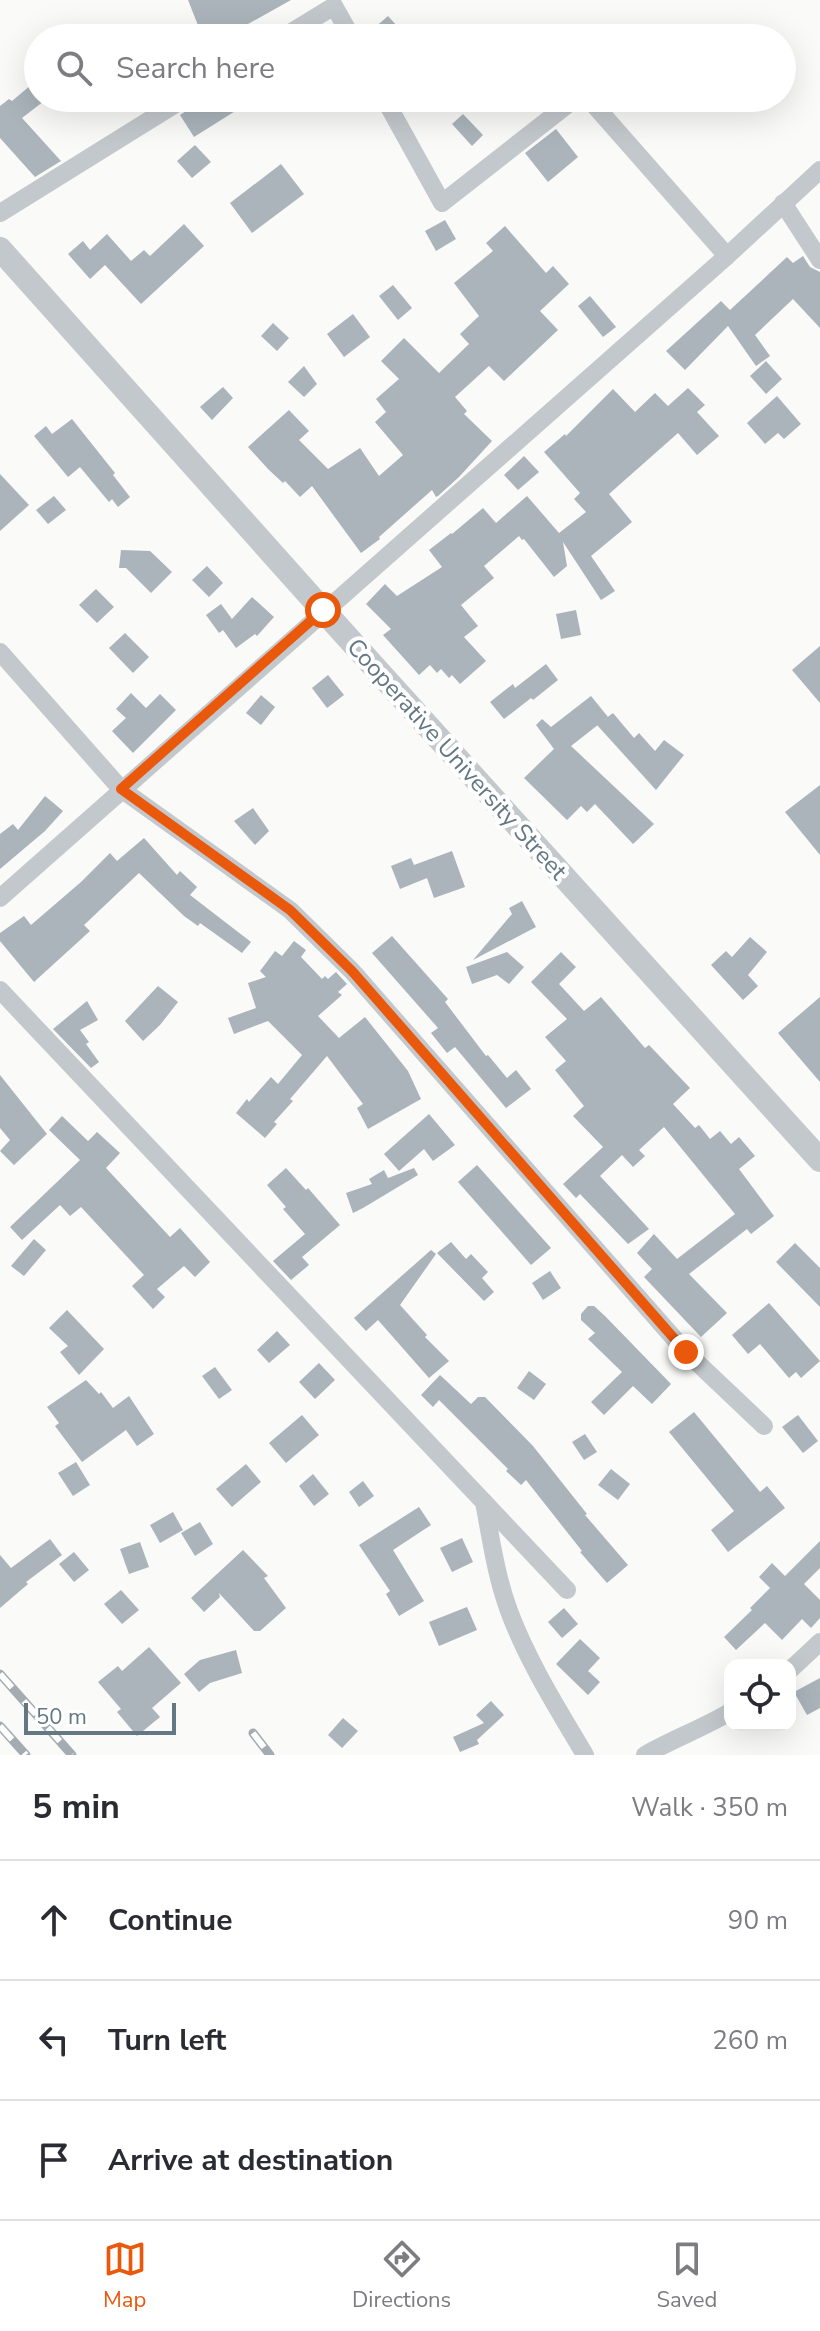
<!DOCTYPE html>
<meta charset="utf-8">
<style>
:root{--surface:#fff;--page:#f7f7f7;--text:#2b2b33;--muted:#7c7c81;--line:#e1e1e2;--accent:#ea580c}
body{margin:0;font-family:"Nunito Sans",sans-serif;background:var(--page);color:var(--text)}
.controls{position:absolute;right:24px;bottom:24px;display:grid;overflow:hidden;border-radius:16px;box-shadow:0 8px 32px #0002}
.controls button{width:72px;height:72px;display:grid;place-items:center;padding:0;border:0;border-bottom:2px solid var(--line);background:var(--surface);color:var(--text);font:40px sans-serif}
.scale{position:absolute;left:24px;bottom:20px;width:152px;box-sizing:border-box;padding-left:8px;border:4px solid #647884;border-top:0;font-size:22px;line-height:28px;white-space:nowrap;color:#647884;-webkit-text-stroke:6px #fff;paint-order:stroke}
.stop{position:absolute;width:24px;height:24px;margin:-18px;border:6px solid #ea580c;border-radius:50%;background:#fff}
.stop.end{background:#ea580c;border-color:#fff;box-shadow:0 2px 8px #0008}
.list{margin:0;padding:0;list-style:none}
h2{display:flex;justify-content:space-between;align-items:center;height:104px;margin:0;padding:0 32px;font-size:34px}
h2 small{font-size:26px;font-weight:400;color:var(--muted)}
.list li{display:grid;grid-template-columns:52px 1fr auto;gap:24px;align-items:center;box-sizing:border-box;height:120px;padding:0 32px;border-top:2px solid var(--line)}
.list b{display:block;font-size:30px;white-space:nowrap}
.list em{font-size:26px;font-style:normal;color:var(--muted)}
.icon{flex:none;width:44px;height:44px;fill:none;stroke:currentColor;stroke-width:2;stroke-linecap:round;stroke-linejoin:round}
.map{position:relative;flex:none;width:820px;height:1755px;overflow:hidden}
.search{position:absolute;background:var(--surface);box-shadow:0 8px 32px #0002;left:24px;right:24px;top:24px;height:88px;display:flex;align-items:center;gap:20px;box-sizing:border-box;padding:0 28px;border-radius:44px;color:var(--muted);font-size:30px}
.sheet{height:464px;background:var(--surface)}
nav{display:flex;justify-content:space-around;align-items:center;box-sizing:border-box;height:112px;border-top:2px solid var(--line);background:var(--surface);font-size:22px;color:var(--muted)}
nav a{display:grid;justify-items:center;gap:4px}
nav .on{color:var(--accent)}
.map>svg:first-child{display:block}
.building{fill:#aab4ba}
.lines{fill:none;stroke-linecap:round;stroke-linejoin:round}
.minor{stroke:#c3c8cc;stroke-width:18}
.tertiary{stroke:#c3c8cc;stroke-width:24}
.rail-casing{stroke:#a4acb2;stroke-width:9}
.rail{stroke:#fff;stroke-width:6;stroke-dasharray:18;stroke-linecap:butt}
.route{stroke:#ea580c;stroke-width:10}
.labels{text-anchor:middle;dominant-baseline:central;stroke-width:8;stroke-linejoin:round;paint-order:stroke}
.street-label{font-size:24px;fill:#647884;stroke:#fff}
</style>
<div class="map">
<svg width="820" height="1755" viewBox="0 0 820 1755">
<rect width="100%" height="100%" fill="#fafaf8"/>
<g class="building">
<polygon points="188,0 291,0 241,28 245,38 203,38"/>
<polygon points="388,16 408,38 381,38 373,29"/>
<polygon points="31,85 38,94 38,98 44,101 22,118 61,161 35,177 0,138 0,106 9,99 12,101"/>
<polygon points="206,98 256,98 194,137 180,115"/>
<polygon points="463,114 483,135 472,146 452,124"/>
<polygon points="556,129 578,157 548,182 525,153"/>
<polygon points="195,145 211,162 192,178 177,161"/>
<polygon points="281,164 304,194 252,233 230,203"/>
<polygon points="445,220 456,239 436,251 425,231"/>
<polygon points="184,224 204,246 141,304 105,265 90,279 68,254 83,241 90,250 107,234 131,261 144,250 150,256"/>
<polygon points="505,226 546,273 553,266 569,284 540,311 558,330 504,381 489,366 455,397 467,411 464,414 492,441 459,477 438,496 436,497 432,490 379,537 380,539 361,553 312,486 300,497 285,481 283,483 268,469 248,447 289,410 309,431 299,440 328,469 360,448 379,476 403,455 375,422 386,412 376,399 399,379 381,361 404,338 439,373 469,344 460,334 479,316 454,283 493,251 486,243"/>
<polygon points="803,256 810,267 820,272 820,328 793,299 755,335 770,356 756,366 728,326 685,370 666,351 721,301 730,310 787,257 793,263"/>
<polygon points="393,285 412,308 398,320 379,296"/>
<polygon points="590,296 616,327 603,337 578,306"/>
<polygon points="353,314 370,337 344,357 327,334"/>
<polygon points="273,323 289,338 277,351 261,336"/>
<polygon points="766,361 782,379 766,394 750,376"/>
<polygon points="304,366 317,384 304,397 288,382"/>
<polygon points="223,387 233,398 212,420 200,407"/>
<polygon points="688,388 705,405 697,412 719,436 697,455 678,433 609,494 632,522 591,556 615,591 601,600 563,542 567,566 554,577 524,539 522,540 519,536 484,566 494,578 461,605 478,626 464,637 486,661 460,684 452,675 449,678 441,669 437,673 430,665 419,675 383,635 391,629 366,604 385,584 397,596 442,567 429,550 451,533 452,534 483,508 496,523 527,496 559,533 586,512 574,499 580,493 544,452 565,434 566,436 613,389 635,412 655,393 668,406"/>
<polygon points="777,396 801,424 784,439 778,433 765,444 747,423"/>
<polygon points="72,419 115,473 113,475 130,497 118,507 112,499 109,502 80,467 68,477 34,436 46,426 52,434"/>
<polygon points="524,456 539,472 518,490 504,475"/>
<polygon points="0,474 29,505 0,531"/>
<polygon points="54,496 66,510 48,524 36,510"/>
<polygon points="121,550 150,551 172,572 151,593 126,568 119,568"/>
<polygon points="207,566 223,583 209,597 192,580"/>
<polygon points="96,589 114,607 97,623 79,605"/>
<polygon points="252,597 274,617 257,636 255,634 236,648 223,630 219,633 206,615 221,604 232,619"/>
<polygon points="576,610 581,635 561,639 556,614"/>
<polygon points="125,633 149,657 133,673 109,648"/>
<polygon points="820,646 820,703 792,670"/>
<polygon points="546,664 558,680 533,700 531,698 504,719 490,702 513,684 515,688"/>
<polygon points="328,675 344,695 327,708 312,688"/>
<polygon points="131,693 146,708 160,694 176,710 133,753 112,731 126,718 116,709"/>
<polygon points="261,695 275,707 261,725 246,713"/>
<polygon points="591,696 608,717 571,746 654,824 633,844 595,804 587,812 581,806 567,820 524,778 554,749 536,725 542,719 551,727"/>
<polygon points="613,713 634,738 639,733 655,751 664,740 684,755 656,790 597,725"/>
<polygon points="820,785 820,855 785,812"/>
<polygon points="45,796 63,811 45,831 0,869 0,834 13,824 18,830"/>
<polygon points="253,808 269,831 255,845 234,821"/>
<polygon points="144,838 177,875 180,871 197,887 190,895 251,942 242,953 200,923 198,926 184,916 139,873 84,925 90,931 34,982 0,941 0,933 24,916 31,925 81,882 110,853 117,861"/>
<polygon points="452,851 465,887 434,898 427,878 400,889 391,866 411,858 414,865"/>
<polygon points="522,901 536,927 473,960 512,914 509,908"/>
<polygon points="392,936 448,999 445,1002 486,1056 488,1055 507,1078 516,1070 531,1089 506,1108 455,1047 447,1053 431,1033 438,1028 372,953"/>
<polygon points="750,937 767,952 748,975 758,986 743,1000 711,965 726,951 732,957"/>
<polygon points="294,941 306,950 301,957 322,979 325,976 328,979 336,972 347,984 338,992 342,995 318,1016 339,1038 365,1017 408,1071 421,1099 368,1129 357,1108 363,1104 327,1056 290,1099 293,1101 274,1122 277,1124 265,1138 236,1113 247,1099 249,1102 271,1077 278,1084 302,1055 268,1021 234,1034 228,1018 256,1008 248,983 266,977 260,971 275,951 282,956"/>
<polygon points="507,952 524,967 509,984 497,975 472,984 466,967"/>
<polygon points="561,952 576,967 559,984 584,1011 601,997 645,1048 649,1045 690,1088 673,1104 695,1128 699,1125 710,1139 720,1131 731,1144 739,1137 755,1156 739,1169 774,1216 751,1234 747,1229 689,1274 727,1313 701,1337 644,1277 652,1269 637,1253 654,1234 677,1259 735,1214 664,1127 639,1150 645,1156 633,1167 622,1155 600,1176 649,1229 628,1244 580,1194 576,1198 563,1184 603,1147 573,1116 584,1106 555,1070 566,1061 545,1037 567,1019 531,982"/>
<polygon points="158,986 178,1002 160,1025 143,1041 125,1021"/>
<polygon points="820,997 820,1082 778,1033"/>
<polygon points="87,1001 98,1020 80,1030 89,1042 86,1044 99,1062 91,1068 53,1029"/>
<polygon points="0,1075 47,1134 14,1165 0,1151 10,1140 0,1128"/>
<polygon points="429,1114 455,1145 433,1161 424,1149 399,1171 384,1154"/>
<polygon points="62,1116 88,1141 97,1132 120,1153 106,1168 170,1237 180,1228 210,1262 195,1277 184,1266 157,1289 165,1297 153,1309 132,1286 144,1275 81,1207 70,1216 60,1205 22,1240 10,1227 80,1160 49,1130"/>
<polygon points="477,1165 551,1248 531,1265 458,1182"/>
<polygon points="286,1168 306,1190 308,1188 340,1225 302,1257 309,1265 291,1280 273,1261 305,1234 283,1209 286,1207 267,1185"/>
<polygon points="414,1168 418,1175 363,1208 353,1213 346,1193 372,1184 369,1179 384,1170 388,1178"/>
<polygon points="34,1239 46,1250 24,1276 11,1266"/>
<polygon points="451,1242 466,1259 471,1254 488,1272 482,1278 494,1292 484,1301 437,1253"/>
<polygon points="795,1243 820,1268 820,1307 776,1262"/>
<polygon points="431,1250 436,1254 400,1305 427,1335 425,1337 449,1361 429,1378 378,1320 366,1331 354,1318"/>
<polygon points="550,1271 561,1288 543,1300 532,1283"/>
<polygon points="769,1303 820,1361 801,1378 796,1372 789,1378 760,1344 748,1354 732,1335"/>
<polygon points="588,1306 594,1306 605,1316 671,1384 652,1404 633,1386 604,1415 591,1402 622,1372 588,1339 595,1333 581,1320 581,1314"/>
<polygon points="67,1310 104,1349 79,1375 60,1352 68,1346 49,1328"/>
<polygon points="277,1331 290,1345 269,1363 257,1350"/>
<polygon points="319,1363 335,1380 315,1399 299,1382"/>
<polygon points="215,1367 232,1390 219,1399 202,1376"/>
<polygon points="529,1371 546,1384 534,1400 517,1388"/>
<polygon points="440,1375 471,1404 478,1397 485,1397 533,1446 587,1514 585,1515 628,1565 607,1583 580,1552 582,1551 526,1480 521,1485 506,1471 508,1469 439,1400 433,1407 421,1395"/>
<polygon points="86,1380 99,1394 101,1392 113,1408 129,1396 154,1434 137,1446 126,1430 82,1462 55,1426 59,1423 47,1407"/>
<polygon points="694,1412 760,1492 767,1486 785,1508 728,1552 711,1530 734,1511 669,1432"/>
<polygon points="302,1415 319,1435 286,1463 269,1443"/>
<polygon points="798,1415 818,1441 803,1453 782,1427"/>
<polygon points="585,1434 597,1452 584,1460 572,1442"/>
<polygon points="76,1462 90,1485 73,1496 58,1473"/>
<polygon points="246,1464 261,1482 232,1507 216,1489"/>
<polygon points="611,1469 630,1484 618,1500 598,1485"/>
<polygon points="313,1474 329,1494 314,1506 299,1486"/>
<polygon points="363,1481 374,1496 359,1507 349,1492"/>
<polygon points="419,1507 431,1525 393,1550 424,1601 399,1616 386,1594 390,1591 359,1545"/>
<polygon points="173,1512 183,1530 160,1543 150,1525"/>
<polygon points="200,1522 213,1544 195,1556 181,1533"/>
<polygon points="462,1538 473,1562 452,1572 440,1548"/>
<polygon points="50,1539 62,1555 26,1582 28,1584 0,1608 0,1555 11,1568"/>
<polygon points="820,1541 820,1568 804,1584 820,1600 820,1618 811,1628 802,1619 782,1640 765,1623 736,1650 724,1637 752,1610 750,1608 770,1588 759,1577 772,1563 785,1576"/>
<polygon points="140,1542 149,1567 129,1574 120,1549"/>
<polygon points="243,1550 268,1576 264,1578 286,1608 260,1631 254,1631 219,1593 220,1597 204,1612 191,1598"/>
<polygon points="74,1552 89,1570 74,1582 59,1564"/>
<polygon points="121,1590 139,1610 122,1624 104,1604"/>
<polygon points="467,1607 477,1630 439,1646 429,1622"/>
<polygon points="564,1608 578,1624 562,1638 548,1622"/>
<polygon points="580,1639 600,1658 588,1671 600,1682 588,1695 556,1664"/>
<polygon points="149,1647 181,1683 152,1708 160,1717 137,1736 117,1712 121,1709 98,1682 118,1666 122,1671"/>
<polygon points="236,1650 242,1673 210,1683 199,1692 184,1674 200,1660"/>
<polygon points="820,1678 820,1708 807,1715 794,1692"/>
<polygon points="491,1701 504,1715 477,1740 479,1744 460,1752 453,1737 484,1723 476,1715"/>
<polygon points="343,1718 358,1731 342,1748 328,1735"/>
</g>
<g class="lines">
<g class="minor">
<polyline points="282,38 334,6 352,38"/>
<polyline points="384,98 442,203 576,98"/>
<polyline points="588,98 727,256"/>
<polyline points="783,203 820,260"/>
<polyline points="0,213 185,98"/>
<polyline points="0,652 121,789 290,910 352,971 686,1352 764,1426"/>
<polyline points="0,898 727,256 820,170"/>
<polyline points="0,990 567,1590"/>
<path d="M484,1502c7,37 12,74 25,109 19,51 49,98 76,144"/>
<polyline points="790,1670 820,1642"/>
<path d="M645,1755c28,-16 58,-27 85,-43"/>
</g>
<polyline class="tertiary" points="0,249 312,598 820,1160"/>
<defs>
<g id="rail">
<polyline points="0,1674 72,1755"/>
<polyline points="0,1726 26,1755"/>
<polyline points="253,1733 270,1755"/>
</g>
</defs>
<use href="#rail" class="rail-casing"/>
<use href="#rail" class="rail"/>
</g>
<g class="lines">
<polyline class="route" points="323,610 121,789 290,910 352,971 686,1352"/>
</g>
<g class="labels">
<g class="street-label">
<text transform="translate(457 759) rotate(48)">Cooperative University Street</text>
</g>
</g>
</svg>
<div class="controls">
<button><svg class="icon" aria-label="locate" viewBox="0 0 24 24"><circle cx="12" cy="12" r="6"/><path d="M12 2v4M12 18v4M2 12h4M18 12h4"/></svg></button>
</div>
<div class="scale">50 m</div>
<div class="stop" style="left:323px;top:610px"></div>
<div class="stop end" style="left:686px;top:1352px"></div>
<div class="search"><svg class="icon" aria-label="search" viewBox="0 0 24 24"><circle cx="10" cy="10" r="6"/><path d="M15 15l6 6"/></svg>Search here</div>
</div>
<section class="sheet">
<h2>5 min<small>Walk · 350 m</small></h2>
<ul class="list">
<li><svg class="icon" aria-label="ahead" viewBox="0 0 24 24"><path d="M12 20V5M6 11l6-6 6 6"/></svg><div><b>Continue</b></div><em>90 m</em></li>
<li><svg class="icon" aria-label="left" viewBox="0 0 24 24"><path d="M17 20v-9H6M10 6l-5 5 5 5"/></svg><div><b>Turn left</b></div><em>260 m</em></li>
<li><svg class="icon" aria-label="arrive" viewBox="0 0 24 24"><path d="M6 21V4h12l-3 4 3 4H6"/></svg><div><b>Arrive at destination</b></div></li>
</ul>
</section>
<nav>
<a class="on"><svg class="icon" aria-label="map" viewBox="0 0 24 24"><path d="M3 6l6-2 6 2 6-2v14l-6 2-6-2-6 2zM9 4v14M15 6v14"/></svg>Map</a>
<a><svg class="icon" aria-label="directions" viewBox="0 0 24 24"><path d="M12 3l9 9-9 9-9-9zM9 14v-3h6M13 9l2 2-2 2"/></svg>Directions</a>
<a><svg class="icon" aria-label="saved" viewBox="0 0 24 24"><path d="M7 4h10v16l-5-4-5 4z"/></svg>Saved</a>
</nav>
